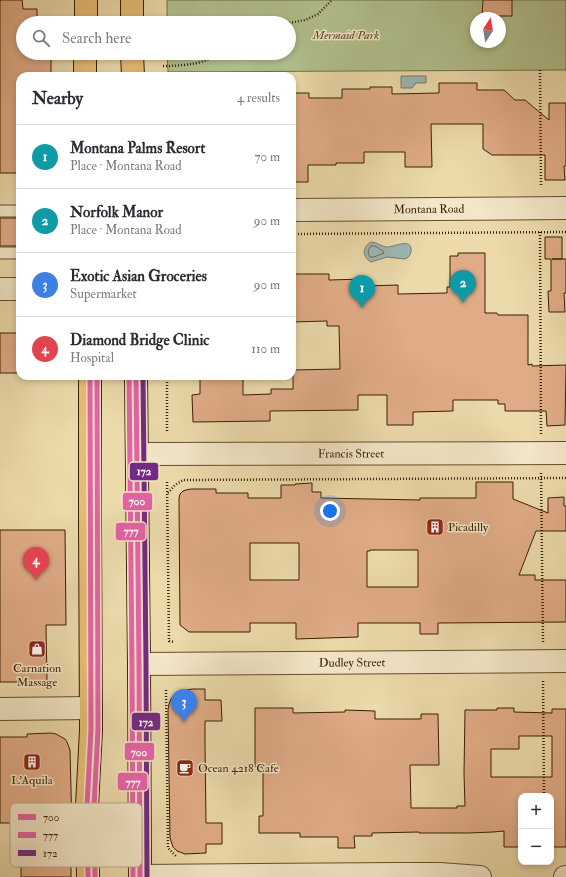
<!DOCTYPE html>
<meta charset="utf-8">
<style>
:root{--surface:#fff;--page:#f2f2f3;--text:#2b2b33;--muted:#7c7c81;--line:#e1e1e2;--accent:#8f2418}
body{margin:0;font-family:"IM FELL Double Pica",serif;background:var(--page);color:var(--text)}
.controls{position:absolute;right:12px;bottom:12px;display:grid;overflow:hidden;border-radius:8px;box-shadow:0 2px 6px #0003}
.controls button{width:36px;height:36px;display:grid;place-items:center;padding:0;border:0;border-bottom:1px solid var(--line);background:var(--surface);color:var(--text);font:20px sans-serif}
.compass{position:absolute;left:470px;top:12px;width:36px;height:36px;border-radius:50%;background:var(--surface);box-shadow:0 2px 6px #0003;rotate:12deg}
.you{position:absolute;left:330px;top:511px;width:14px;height:14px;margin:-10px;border:3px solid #fff;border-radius:50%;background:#1a73e8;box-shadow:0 0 0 6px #1a73e833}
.badge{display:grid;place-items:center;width:26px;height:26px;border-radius:50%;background:var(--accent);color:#fff;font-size:13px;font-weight:700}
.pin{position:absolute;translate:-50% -33px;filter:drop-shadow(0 1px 2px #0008)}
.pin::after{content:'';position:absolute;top:21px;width:14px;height:12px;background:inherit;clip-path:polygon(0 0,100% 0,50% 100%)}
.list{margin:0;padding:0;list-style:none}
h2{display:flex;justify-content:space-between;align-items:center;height:52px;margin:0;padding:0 16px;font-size:17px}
h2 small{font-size:13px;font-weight:400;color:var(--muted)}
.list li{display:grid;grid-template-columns:26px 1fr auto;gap:12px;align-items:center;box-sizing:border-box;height:64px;padding:0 16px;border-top:1px solid var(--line)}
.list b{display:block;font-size:15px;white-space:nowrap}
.list p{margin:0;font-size:13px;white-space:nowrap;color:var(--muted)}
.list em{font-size:13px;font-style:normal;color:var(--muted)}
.icon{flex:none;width:22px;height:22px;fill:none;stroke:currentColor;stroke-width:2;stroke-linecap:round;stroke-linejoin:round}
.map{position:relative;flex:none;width:566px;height:877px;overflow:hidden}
.search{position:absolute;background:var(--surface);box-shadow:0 2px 6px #0003;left:16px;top:16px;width:280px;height:44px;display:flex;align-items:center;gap:10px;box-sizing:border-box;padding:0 14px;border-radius:22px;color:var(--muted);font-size:15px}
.panel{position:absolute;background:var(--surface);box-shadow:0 2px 6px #0003;left:16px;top:72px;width:280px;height:308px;border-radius:12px}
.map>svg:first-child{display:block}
.green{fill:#b1c18e;stroke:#76704a;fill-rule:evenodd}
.water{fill:#9db8b4;stroke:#757a6e}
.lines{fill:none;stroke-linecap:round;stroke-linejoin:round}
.shore{stroke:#6c6b5c;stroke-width:1}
.building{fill:#e0ac87;stroke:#3a1e05;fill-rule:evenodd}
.service-casing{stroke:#664d2e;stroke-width:13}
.minor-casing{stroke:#664d2e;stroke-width:24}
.trunk-casing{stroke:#3a1e05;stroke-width:24}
.path{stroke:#3a1e05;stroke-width:2.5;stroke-dasharray:1 2;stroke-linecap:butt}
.service{stroke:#f3e7c8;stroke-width:11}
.minor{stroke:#f3e7c8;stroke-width:22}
.trunk{stroke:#e6bd76;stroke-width:22}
.bus-1-casing{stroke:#f3e7c8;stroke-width:8}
.bus-2-casing{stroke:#f3e7c8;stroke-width:8}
.bus-3-casing{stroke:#f3e7c8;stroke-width:8}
.bus-1{stroke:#e463a4;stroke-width:5}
.bus-2{stroke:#e463a4;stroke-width:5}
.bus-3{stroke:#732a82;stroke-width:5}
.labels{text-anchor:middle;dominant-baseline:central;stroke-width:3;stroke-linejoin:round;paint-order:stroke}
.park-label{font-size:12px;font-style:italic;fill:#584727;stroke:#f3e7c8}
.street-label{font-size:12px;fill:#3a1e05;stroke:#f3e7c8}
.poi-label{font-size:12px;fill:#3a1e05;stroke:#f3e7c8;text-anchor:start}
.key{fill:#f3e7c8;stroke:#bcab8e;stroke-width:1}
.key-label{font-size:11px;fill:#3a1e05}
.line-badge{stroke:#f3e7c8;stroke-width:1.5}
.badge-label{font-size:11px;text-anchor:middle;font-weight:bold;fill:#fff}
</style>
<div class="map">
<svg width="566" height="877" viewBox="0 0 566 877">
<rect width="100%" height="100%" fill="#ecdaab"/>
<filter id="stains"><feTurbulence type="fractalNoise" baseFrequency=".005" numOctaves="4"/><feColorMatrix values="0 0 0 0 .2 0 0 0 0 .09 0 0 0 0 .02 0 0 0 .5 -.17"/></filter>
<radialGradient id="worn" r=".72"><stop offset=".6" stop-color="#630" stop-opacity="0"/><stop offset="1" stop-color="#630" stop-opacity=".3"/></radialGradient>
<path class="green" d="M167,0h399v70l-398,2 -1,-19h122v-30h-122zM476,18h24v24h-24z"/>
<g class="water">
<polygon points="401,76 426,76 426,83 416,83 412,88 401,88"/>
<path d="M371,242c6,0 9,4 15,5 7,1 27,-11 25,5 -1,4 -3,6 -6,7l-18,-2 -16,5c-9,-5 -9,-15 0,-20z"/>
</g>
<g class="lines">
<path class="shore" d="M371,246c5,-1 8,3 12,5l1,2 -10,4h-4c-3,-4 -2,-8 1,-11z"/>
</g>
<g class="building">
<polygon points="0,0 22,0 23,9 37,9 37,23 23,23 23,53 51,53 51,76 20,76 20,173 0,173"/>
<polygon points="483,0 512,0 512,16 482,16"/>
<polygon points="439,83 477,83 477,90 504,90 515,100 525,100 549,120 549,103 566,103 566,166 564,166 565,180 545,180 545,155 492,155 483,149 483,124 431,124 432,167 405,167 405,152 364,152 364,163 336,163 336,165 308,165 308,182 292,182 292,93 309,93 309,98 342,98 342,89 370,89 370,87 392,87 392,94 439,93"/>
<rect x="0" y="218" width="20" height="28"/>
<polygon points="545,237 562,237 562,259 552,259 566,259 566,293 564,293 565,312 549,312 548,291 551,291 551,259 545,259"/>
<polygon points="458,253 485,253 485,313 497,313 498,315 528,315 528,365 532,364 532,366 566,365 565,425 547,426 546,411 505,411 505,404 498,404 498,400 453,400 453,411 413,412 413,425 387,425 387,395 358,395 358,410 270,411 270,421 193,422 192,395 200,394 200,376 243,376 243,395 271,394 271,389 293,389 293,370 340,369 339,326 327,326 327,321 292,322 292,274 329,274 329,280 364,279 364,286 398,285 398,294 447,293 447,287 450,287 450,256 458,256"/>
<rect x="0" y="333" width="20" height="40"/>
<path d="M476,482h37v17l35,14v-15l16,-1v9h2v25h-30l-17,44h16v5h31v42l-128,1v11h-18v-11h-62v14l-62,2v-16h-46v9h-61l-9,-7 -1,-127 1,-4 3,-3 3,-1 5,-1h25v4h32v5h33v-13h14v-1l17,-1v9h9v6l99,2v-2h56zM250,543h49v37h-49zM370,550h48v37h-51v-36h3z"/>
<polygon points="0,530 65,530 66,625 46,625 47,682 0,682"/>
<polygon points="192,689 205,689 205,700 221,700 222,721 205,721 205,743 206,823 222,823 222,844 206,844 206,853 185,854 177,851 173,847 170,838 168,710 169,704 171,699 174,695 181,691"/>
<path d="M255,708h38v5l52,-1v-2l30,1v8h46v-5h17l1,51h-29l1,43h46v-2h8l-1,-32 1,-64h32v-2h17v4l38,1v-4h14v138h-15v-51h-30l-1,51h-16v-16l-11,1 -25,1h-49v-1l-47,1v3h-18l1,12h-17v-11h-38v-4h-41v-17h4v-49h-8zM519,736h33v41h-61v-28h28z"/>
<polygon points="51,733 56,734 65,739 67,742 70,750 72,829 74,829 74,850 71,850 71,877 21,877 21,823 0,823 0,737 27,737 27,734"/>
</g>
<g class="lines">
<defs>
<g id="service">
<polyline points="0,211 20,211"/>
<polyline points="0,253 20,253"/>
</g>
<g id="minor">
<path id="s1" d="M292,210l274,-2"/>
<polyline points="0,289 20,289"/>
<path id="s2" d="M137,454l429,-1"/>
<path id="s3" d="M139,664l427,-3"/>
<polyline points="0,709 91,708"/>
<polyline points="140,876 397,874 440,874 480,877"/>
<polyline points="565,877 566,877"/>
</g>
<g id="trunk">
<polyline points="132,0 132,23"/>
<polyline points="86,23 86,0"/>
<polyline points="132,53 133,76"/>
<polyline points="85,76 85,53"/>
<polyline points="136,376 139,664 140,877"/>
<polyline points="88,877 87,806 91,730 90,522 90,376"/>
</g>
</defs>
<use href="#service" class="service-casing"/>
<use href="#minor" class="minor-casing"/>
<use href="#trunk" class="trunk-casing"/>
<g class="path">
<polyline points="289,23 305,20 318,14 332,0"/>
<path d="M163,66c21,0 41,-2 59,-13"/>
<polyline points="540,70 541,185"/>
<polyline points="540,232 541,434"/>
<polyline points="292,234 566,232"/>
<polyline points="167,376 167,431"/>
<polyline points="541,473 543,642"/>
<polyline points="167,482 169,641 175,642"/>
<polyline points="168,493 175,485 183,480 566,478"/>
<polyline points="543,681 544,796"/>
<polyline points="166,690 168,848 176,856"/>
</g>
<use href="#service" class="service"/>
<use href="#minor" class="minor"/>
<use href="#trunk" class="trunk"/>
<defs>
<g id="bus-1">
<polyline points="136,376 139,664 140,877"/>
<polyline points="88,877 87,806 91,730 90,376"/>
</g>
<g id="bus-2">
<polyline points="129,376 132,664 133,877"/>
<polyline points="95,877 94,806 98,730 97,376"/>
</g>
<polyline id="bus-3" points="143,376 146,664 147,877"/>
</defs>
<use href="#bus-1" class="bus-1-casing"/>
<use href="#bus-2" class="bus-2-casing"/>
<use href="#bus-3" class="bus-3-casing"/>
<use href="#bus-1" class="bus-1"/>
<use href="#bus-2" class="bus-2"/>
<use href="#bus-3" class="bus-3"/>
</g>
<defs>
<symbol id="building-square" viewBox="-11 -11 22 22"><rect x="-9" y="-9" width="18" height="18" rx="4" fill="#8f2418" stroke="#f3e7c8"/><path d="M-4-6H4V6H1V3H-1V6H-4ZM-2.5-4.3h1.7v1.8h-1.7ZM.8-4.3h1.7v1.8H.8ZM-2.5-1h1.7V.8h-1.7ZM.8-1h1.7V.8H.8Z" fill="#fff"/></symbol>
<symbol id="shop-square" viewBox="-11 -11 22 22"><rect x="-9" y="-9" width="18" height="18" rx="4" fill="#8f2418" stroke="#f3e7c8"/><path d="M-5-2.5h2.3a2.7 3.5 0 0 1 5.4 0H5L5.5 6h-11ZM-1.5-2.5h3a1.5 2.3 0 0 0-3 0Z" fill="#fff"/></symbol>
<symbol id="cafe-square" viewBox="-11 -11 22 22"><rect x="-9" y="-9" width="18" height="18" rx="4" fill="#8f2418" stroke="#f3e7c8"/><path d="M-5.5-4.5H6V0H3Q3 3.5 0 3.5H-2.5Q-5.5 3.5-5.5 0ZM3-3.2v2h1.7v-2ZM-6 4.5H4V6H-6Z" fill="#fff"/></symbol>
</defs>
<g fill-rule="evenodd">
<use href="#building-square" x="425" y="517" width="20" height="20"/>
<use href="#shop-square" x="27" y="639" width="20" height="20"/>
<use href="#building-square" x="22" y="752" width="20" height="20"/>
<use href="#cafe-square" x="175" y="758" width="20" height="20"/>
</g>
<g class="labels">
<g class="park-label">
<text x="346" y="35">Mermaid Park</text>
</g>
<g class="street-label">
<text stroke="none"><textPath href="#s1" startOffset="137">Montana Road</textPath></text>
<text stroke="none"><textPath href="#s2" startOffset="214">Francis Street</textPath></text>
<text stroke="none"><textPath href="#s3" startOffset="213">Dudley Street</textPath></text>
</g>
<g class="poi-label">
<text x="448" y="527">Picadilly</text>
<text x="37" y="668" text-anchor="middle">Carnation<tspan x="37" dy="14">Massage</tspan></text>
<text x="198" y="768">Ocean 4218 Cafe</text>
<text x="32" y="780" text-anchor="middle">L'Aquila</text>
</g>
</g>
<rect x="10" y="803" width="132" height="64" rx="6" class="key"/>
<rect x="18" y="814" width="18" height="6" fill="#e463a4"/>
<rect x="18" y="832" width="18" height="6" fill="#e463a4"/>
<rect x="18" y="850" width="18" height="6" fill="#732a82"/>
<g class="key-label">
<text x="43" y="821">700</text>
<text x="43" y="839">777</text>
<text x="43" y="857">172</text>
</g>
<g class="line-badge">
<rect x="129" y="462" width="30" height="19" rx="4" fill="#732a82"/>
<rect x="122" y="492" width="31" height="19" rx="4" fill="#e463a4"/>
<rect x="115" y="522" width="31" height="19" rx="4" fill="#e463a4"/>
<rect x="131" y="712" width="30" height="19" rx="4" fill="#732a82"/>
<rect x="124" y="742" width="31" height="19" rx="4" fill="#e463a4"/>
<rect x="117" y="772" width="31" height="19" rx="4" fill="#e463a4"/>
</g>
<g class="badge-label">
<text x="144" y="475">172</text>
<text x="137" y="505">700</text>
<text x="131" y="535">777</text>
<text x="146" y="726">172</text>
<text x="139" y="756">700</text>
<text x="133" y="786">777</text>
</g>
<rect width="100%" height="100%" filter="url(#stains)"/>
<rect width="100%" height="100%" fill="url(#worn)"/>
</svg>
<div class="controls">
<button>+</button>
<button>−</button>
</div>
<svg class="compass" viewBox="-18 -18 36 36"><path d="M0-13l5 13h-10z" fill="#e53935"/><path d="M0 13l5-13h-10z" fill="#7c7c81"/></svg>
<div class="you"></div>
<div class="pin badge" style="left:362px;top:308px;background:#0f9aa8">1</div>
<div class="pin badge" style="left:463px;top:303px;background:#0f9aa8">2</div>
<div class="pin badge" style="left:184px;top:722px;background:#3f7fe0">3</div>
<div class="pin badge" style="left:36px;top:580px;background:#e0444e">4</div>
<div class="search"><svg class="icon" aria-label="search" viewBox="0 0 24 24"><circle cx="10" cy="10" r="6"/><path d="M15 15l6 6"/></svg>Search here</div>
<section class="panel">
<h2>Nearby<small>4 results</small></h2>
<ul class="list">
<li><span class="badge" style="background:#0f9aa8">1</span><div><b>Montana Palms Resort</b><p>Place · Montana Road</p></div><em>70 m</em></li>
<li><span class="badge" style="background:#0f9aa8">2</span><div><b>Norfolk Manor</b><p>Place · Montana Road</p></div><em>90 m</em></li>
<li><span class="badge" style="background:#3f7fe0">3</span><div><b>Exotic Asian Groceries</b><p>Supermarket</p></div><em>90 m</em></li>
<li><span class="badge" style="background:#e0444e">4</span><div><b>Diamond Bridge Clinic</b><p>Hospital</p></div><em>110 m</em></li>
</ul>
</section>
</div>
